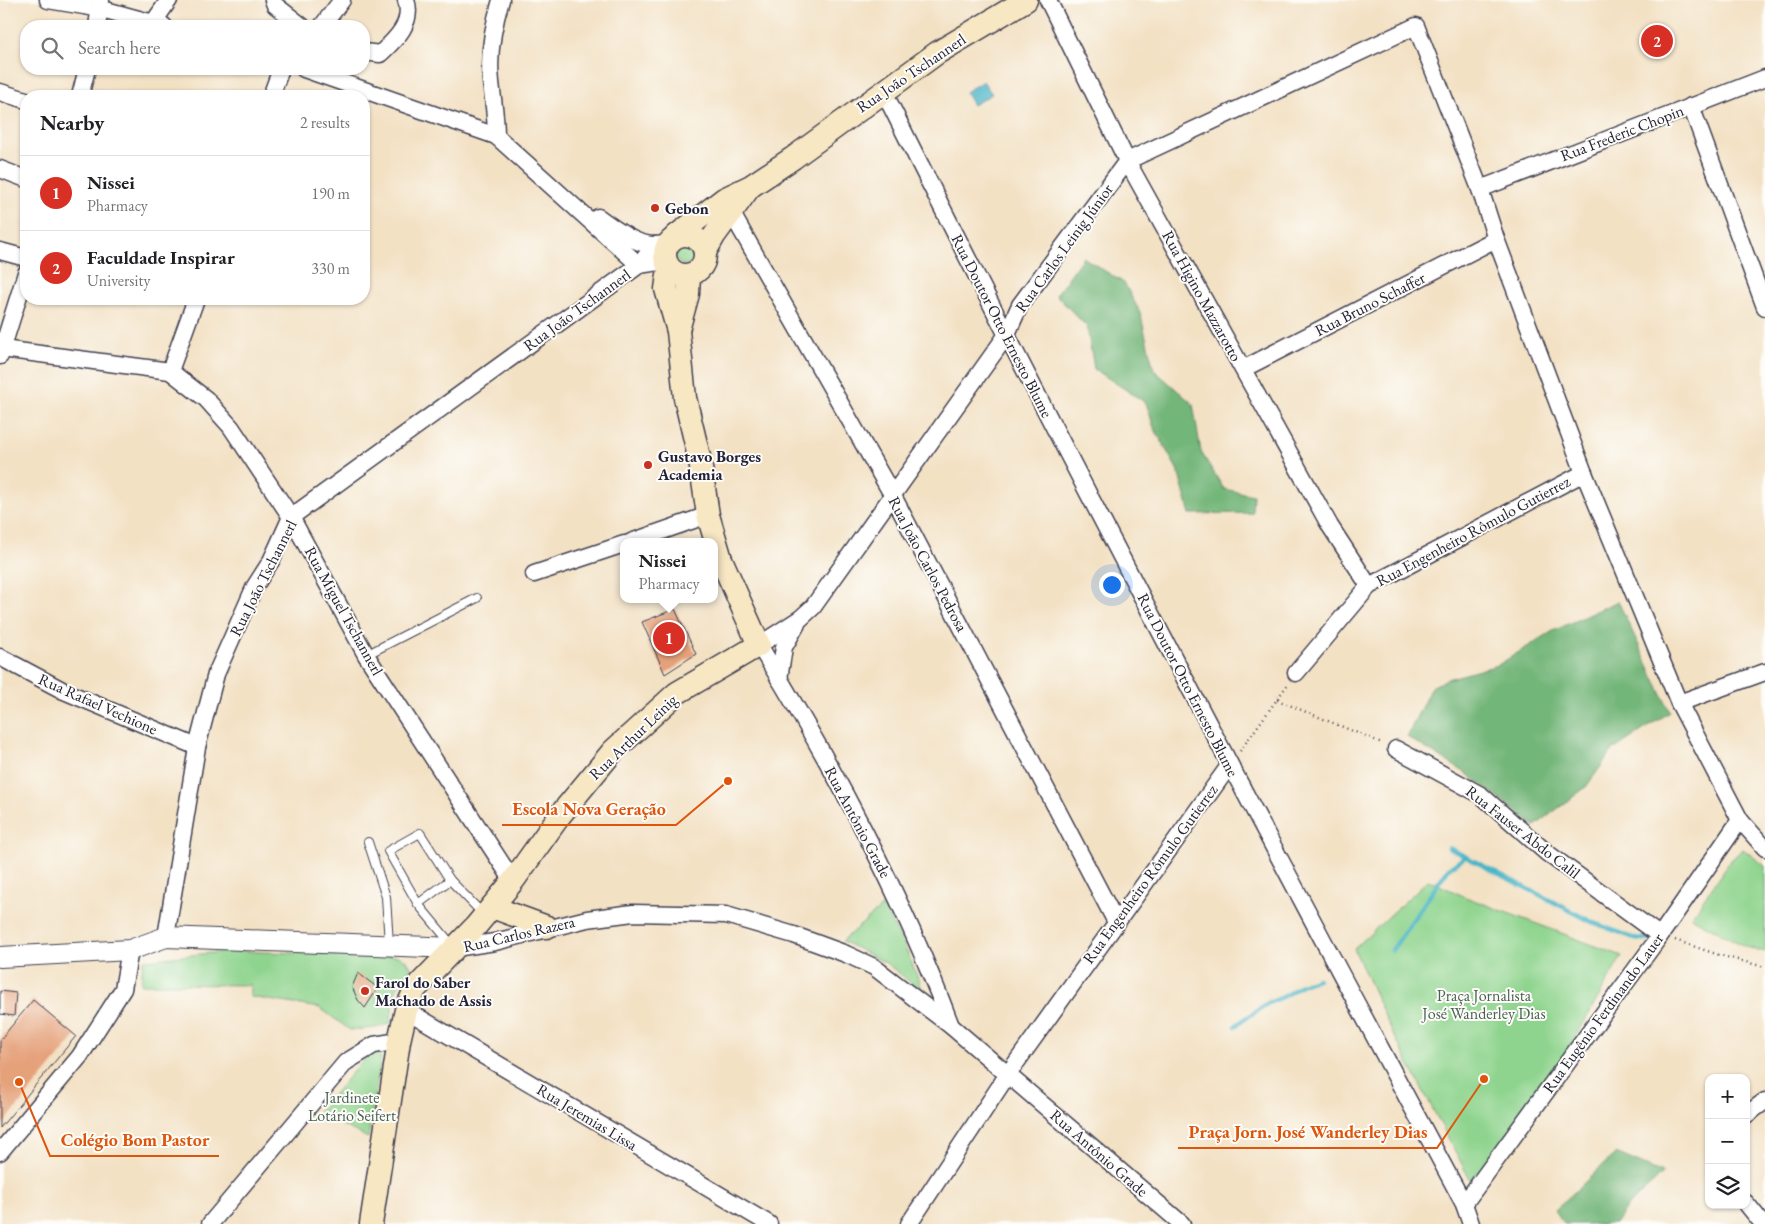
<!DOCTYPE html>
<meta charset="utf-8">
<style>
:root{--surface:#fff;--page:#f6f6f6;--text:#202124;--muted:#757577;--line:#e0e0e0;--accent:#d93025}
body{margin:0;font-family:"EB Garamond",serif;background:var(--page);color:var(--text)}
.controls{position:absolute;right:15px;bottom:15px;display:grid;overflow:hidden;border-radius:10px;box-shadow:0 1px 4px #0004}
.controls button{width:45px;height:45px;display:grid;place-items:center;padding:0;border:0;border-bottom:1px solid var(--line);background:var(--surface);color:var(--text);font:25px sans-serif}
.you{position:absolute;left:1111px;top:584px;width:18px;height:18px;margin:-12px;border:4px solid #fff;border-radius:50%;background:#1a73e8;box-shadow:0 0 0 8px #1a73e833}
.badge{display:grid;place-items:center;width:32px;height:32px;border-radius:50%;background:var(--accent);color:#fff;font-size:16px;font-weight:700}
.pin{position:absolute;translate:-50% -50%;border:2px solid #fff;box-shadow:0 1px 5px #0006}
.popup{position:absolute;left:620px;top:538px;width:98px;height:65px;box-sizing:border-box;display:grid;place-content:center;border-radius:10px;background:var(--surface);filter:drop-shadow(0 1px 4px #0005);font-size:16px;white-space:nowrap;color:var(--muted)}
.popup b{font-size:19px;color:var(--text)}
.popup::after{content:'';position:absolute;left:50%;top:100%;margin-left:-10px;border:10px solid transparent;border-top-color:var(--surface)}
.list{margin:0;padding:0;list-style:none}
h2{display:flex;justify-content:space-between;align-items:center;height:65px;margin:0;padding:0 20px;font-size:21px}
h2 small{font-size:16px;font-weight:400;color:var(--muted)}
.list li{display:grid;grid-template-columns:32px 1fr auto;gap:15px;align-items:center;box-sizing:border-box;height:75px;padding:0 20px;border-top:1px solid var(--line)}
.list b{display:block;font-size:19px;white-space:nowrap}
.list p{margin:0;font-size:16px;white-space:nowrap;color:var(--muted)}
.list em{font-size:16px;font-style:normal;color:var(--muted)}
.icon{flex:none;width:28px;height:28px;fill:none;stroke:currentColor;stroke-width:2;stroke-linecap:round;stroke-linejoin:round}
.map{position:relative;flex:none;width:1765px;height:1224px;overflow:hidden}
.search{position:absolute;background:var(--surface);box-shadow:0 1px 4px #0004;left:20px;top:20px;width:350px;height:55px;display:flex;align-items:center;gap:12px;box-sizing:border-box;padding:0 18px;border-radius:20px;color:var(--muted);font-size:19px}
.panel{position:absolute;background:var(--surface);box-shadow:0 1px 4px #0004;left:20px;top:90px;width:350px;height:215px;border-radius:20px}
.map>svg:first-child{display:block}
.green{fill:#8fd48e;stroke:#587b64}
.forest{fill:#73b679;stroke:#4a6c5a}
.water{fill:#4ab5c8;stroke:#366c82}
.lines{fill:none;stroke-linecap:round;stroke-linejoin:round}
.stream{stroke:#4ab5c8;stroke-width:4.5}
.building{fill:#e5a17a}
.service-casing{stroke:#413f50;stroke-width:10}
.minor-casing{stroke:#413f50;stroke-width:19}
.tertiary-casing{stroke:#413f50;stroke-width:22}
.secondary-casing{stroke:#413f50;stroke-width:25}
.path{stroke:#413f50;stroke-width:2.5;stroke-dasharray:1 4;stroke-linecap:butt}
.service{stroke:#fff;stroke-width:8}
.minor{stroke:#fff;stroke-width:16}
.tertiary{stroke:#fff;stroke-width:20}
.secondary{stroke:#f8e7c3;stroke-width:22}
.poi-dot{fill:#c8321e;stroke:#fdfcf7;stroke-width:2}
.labels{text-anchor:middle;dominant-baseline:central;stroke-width:4;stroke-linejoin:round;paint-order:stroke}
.street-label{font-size:16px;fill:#22223b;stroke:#fdfcf7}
.poi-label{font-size:16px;font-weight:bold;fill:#22223b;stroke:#fdfcf7;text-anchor:start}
.park-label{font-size:16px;fill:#486058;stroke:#fdfcf7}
.leader{fill:none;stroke:#de560e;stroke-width:2}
.callout-dot{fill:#de560e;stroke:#fdfcf7;stroke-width:2}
.callout-label{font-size:18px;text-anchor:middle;font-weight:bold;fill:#de560e;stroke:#fdfcf7;stroke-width:4;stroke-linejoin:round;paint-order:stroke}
</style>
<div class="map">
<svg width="1765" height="1224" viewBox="0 0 1765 1224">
<rect width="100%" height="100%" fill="#fdfcf7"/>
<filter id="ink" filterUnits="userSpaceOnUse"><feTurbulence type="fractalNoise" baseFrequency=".02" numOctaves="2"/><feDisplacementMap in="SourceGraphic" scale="10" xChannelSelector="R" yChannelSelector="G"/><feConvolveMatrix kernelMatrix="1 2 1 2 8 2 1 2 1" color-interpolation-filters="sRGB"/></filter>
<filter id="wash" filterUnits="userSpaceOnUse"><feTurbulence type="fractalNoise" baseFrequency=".0096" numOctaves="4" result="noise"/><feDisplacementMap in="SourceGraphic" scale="20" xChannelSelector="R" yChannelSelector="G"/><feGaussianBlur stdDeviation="1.12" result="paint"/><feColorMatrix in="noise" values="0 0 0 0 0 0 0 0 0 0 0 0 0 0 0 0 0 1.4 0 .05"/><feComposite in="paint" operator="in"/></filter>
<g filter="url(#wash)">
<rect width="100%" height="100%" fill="#f3e1c4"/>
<g class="green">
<circle cx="685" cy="255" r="10"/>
<polygon points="1743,849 1765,866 1765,952 1746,947 1691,917 1731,860"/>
<polygon points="1428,880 1468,898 1622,956 1555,1073 1474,1187 1392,1032 1354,949"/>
<polygon points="883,906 905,947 924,993 886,963 842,941"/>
<path d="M230,951l168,5 8,4 5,7c-3,8 -7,10 -11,16 -8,11 -8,26 -9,40l-15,5 -26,2 -30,-22 -70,-11v-12l-109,-1 2,-24z"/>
<polygon points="377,1052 381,1058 368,1138 318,1113 367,1055"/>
</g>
<g class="forest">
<polygon points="1083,257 1124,283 1140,312 1154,370 1193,404 1201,452 1224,489 1253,495 1252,513 1190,514 1178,471 1154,428 1146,403 1094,369 1087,327 1056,295"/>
<polygon points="1618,601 1670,712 1612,751 1586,787 1535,826 1466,773 1407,737 1431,687 1447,679 1498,665 1553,631"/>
<polygon points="1616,1153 1663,1173 1627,1207 1615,1224 1564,1224 1555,1210"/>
</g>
<polygon class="water" points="983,81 992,94 973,105 965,92"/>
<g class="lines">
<g class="stream">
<polyline points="1449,848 1594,923 1634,938 1651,940"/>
<polyline points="1392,950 1448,869 1465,857"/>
<polyline points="1235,1026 1268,1003 1283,997 1301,985 1318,979"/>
</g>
</g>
<g id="blocks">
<g class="building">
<polygon points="675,609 696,654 665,674 642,622"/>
<polygon points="358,973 378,988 365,1008 358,1000 352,987"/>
<polygon points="0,991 16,993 14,1016 0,1014"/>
<polygon points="33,1000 76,1036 0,1128 0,1040"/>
</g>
</g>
</g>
<g filter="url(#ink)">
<use href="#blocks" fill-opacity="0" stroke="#413f50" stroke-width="1"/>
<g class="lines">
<defs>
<g id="service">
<polyline points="366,655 477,598"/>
<polyline points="368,842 386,897 389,944"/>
<polyline points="418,904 388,851 420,833 450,880"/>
<polyline points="452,945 418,904 450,880 483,914"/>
</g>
<g id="minor">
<polyline points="48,0 102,9 164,26"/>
<polyline points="273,0 275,5 302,26"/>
<polyline points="1048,0 1127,161 1330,526 1369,586"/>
<polyline points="153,23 169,0"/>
<polyline points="97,26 101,0"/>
<polyline points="322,26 342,0"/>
<path d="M364,52l16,2c15,-14 34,-31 26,-54"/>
<polyline points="304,69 496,136 639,265 665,261"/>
<path d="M883,90c187,375 383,745 581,1114l7,20"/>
<polyline points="0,92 26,100"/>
<polyline points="80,96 87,69"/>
<polyline points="271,96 281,69"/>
<polyline points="1691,106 1765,307"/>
<path d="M496,136c0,-20 -3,-35 -5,-54 -3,-27 2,-56 10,-82"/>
<polyline points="0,169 26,179"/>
<polyline points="1480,189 1765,78"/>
<polyline points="731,212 893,496 1116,922"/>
<path d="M598,217c18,12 42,33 65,27"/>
<polyline points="0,251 26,258"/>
<polyline points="2,349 170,371 206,399 231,427 291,517 366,655 513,881"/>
<polyline points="0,356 26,273"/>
<polyline points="1243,369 1496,239"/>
<polyline points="170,371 196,299"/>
<polyline points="631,542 708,515"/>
<polyline points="534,574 624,544"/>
<polyline points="0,657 64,691 197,747"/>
<polyline points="1296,673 1369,586 1584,473"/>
<polyline points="779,679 784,647 797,624"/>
<polyline points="1679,703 1765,672"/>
<polyline points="1396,749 1481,795 1547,853 1659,935"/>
<polyline points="166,937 197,747 216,674 255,586 271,561 291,517 639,265 655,245"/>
<polyline points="455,948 495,942 587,919 633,913 726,915 794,935 846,954 874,967 951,1026 1182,1224"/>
<polyline points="406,1010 769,1224"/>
<path d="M951,1026c-50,-134 -118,-260 -192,-381l42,-27 12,-11 193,-271 14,-31 107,-144 289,-135 64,163 16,50 88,234 95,230 61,117 25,28"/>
<polyline points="1746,1115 1765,1101"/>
<polyline points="0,1152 80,1056 123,989 130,950"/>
<polyline points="1746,1203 1763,1224"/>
<polyline points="1464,1204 1657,940 1740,820"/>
<polyline points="210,1224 346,1062 374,1045 399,1041"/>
<polyline points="909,1224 1008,1074 1229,766"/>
</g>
<polyline id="tertiary" points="0,957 130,950 166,937 455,948"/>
<g id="secondary">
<circle cx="685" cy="255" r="20"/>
<polyline points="676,236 724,199 751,186 793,158 937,53 1026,0"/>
<polyline points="705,252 714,236 749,188"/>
<polyline points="678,330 688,294 689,275"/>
<polyline points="492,907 547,927"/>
<polyline points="371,1224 399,1041 406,1010 415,989 476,926 513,881 560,815 613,751 677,693 759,645 721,559 708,515 700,461 685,398 678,331 666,289 669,268"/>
</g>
</defs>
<use href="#service" class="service-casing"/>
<use href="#minor" class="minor-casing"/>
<use href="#tertiary" class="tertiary-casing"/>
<use href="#secondary" class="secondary-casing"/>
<g class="path">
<polyline points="1277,700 1382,743"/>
<polyline points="1240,751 1288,684"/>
<polyline points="1675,940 1719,955 1765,967"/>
</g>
<use href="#service" class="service"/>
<use href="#minor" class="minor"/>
<use href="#tertiary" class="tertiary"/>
<use href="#secondary" class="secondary"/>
</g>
</g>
<g class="poi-dot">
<circle cx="655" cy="208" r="5"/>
<circle cx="648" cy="465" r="5"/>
<circle cx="365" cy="991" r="5"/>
</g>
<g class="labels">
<g class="street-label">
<text transform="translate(911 73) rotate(-34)">Rua João Tschannerl</text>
<text transform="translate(1622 133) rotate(-21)">Rua Frederic Chopin</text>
<text transform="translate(1064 248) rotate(-54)">Rua Carlos Leinig Júnior</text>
<text transform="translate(1202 296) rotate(61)">Rua Higino Mazzarotto</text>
<text transform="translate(1370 304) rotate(-27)">Rua Bruno Schaffer</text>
<text transform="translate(577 310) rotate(-36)">Rua João Tschannerl</text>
<text transform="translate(1002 326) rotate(63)">Rua Doutor Otto Ernesto Blume</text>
<text transform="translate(1473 531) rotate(-28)">Rua Engenheiro Rômulo Gutierrez</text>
<text transform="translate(928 564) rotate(62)">Rua João Carlos Pedrosa</text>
<text transform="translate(263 578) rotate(-63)">Rua João Tschannerl</text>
<text transform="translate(344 611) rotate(61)">Rua Miguel Tschannerl</text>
<text transform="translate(1188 685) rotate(63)">Rua Doutor Otto Ernesto Blume</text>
<text transform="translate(98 704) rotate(24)">Rua Rafael Vechione</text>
<text transform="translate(633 737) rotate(-44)">Rua Arthur Leinig</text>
<text transform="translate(858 822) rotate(62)">Rua Antônio Grade</text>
<text transform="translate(1523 832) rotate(38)">Rua Fauser Abdo Calil</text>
<text transform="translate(1150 874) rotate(-54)">Rua Engenheiro Rômulo Gutierrez</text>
<text transform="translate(519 934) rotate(-13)">Rua Carlos Razera</text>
<text transform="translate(1603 1013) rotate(-54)">Rua Eugênio Ferdinando Lauer</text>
<text transform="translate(587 1117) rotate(31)">Rua Jeremias Lissa</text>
<text transform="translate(1099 1153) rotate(41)">Rua Antônio Grade</text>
</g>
<g class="poi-label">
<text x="665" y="208">Gebon</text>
<text x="658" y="456">Gustavo Borges<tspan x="658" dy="18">Academia</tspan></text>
<text x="375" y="982">Farol do Saber<tspan x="375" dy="18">Machado de Assis</tspan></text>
</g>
<g class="park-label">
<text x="1484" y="995">Praça Jornalista<tspan x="1484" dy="18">José Wanderley Dias</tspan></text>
<text x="352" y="1097">Jardinete<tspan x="352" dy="18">Lotário Seifert</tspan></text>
</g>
</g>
<path class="leader" d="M728 781L676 825H502M1484 1079L1437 1148H1178M19 1082L50 1156H219"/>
<g class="callout-dot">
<circle cx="728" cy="781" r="5"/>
<circle cx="1484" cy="1079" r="5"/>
<circle cx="19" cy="1082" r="5"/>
</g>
<g class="callout-label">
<text x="589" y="815">Escola Nova Geração</text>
<text x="1308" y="1138">Praça Jorn. José Wanderley Dias</text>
<text x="135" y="1146">Colégio Bom Pastor</text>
</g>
</svg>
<div class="controls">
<button>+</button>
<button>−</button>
<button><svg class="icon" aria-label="layers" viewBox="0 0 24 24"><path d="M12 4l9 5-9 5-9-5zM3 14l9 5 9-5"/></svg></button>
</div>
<div class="you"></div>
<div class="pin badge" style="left:669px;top:638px">1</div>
<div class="popup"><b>Nissei</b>Pharmacy</div>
<div class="pin badge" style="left:1657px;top:41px">2</div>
<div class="search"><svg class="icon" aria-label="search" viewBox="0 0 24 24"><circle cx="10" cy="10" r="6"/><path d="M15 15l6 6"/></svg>Search here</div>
<section class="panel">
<h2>Nearby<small>2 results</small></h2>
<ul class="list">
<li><span class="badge">1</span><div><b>Nissei</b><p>Pharmacy</p></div><em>190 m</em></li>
<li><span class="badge">2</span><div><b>Faculdade Inspirar</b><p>University</p></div><em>330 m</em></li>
</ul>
</section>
</div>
